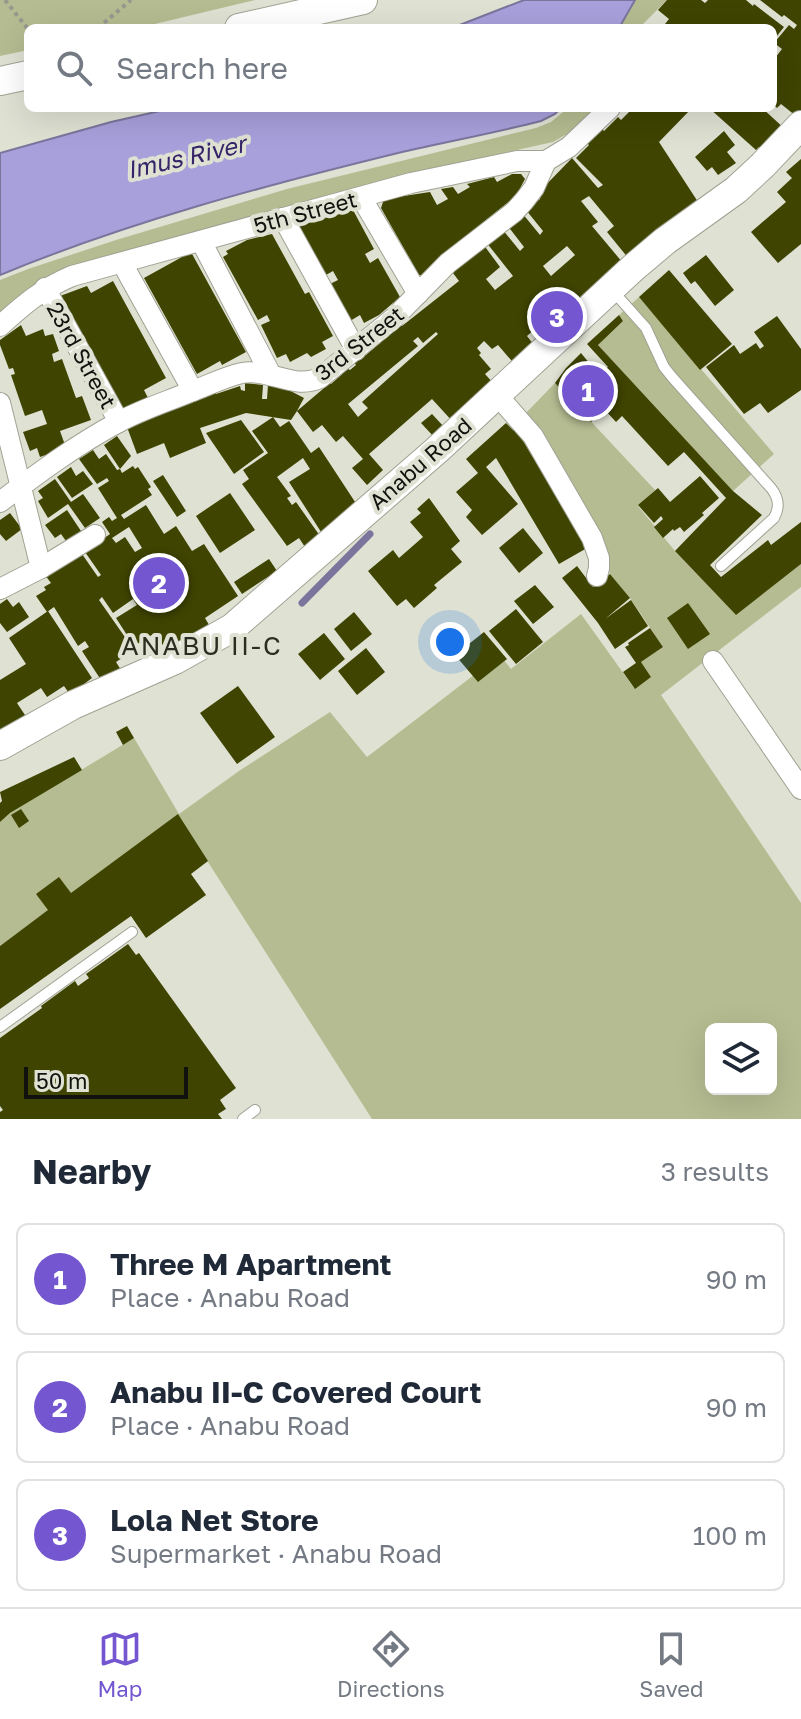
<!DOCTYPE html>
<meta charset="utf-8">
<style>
:root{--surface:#fff;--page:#f2f2f3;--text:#1f2937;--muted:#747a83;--line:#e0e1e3;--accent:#7356d0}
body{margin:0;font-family:"Golos Text",sans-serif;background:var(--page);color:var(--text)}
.controls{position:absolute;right:24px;bottom:24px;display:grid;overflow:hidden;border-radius:12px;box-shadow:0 8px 32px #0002}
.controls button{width:72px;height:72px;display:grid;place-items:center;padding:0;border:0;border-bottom:2px solid var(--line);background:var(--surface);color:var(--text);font:40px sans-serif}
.scale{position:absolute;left:24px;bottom:20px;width:164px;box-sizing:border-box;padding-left:8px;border:4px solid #11120d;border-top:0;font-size:22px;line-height:28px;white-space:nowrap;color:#11120d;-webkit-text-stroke:6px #dfe2d3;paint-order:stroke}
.you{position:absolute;left:450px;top:642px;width:28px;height:28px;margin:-20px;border:6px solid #fff;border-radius:50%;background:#1a73e8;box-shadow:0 0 0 12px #1a73e833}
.badge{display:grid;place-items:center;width:52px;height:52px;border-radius:50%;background:var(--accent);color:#fff;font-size:26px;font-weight:700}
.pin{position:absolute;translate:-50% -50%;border:4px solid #fff;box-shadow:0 2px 8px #0006}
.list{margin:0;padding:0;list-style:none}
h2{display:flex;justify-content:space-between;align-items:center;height:104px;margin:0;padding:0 32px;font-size:34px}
h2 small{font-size:26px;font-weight:400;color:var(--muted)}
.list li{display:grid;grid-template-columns:52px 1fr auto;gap:24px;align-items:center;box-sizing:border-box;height:112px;margin:0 16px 16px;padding:0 16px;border:2px solid var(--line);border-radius:12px}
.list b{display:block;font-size:30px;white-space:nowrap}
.list p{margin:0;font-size:26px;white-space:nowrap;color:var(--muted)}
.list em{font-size:26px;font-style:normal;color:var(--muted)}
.icon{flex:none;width:44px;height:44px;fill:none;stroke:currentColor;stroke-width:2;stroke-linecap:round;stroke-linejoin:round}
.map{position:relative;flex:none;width:801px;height:1119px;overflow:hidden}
.search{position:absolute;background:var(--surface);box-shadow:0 8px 32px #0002;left:24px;right:24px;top:24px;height:88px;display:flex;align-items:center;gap:20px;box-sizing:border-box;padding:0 28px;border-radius:12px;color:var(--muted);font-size:30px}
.sheet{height:488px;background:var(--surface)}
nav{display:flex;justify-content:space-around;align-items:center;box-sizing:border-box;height:112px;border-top:2px solid var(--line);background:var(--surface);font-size:22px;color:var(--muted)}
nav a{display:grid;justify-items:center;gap:4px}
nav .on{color:var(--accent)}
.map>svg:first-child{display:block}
.green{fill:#b5bc91;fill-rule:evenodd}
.water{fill:#a8a0db;stroke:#7b759d;stroke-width:2}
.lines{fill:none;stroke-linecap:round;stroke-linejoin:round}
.stream{stroke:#7b759d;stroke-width:7}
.building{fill:#3f4400;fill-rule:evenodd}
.lane-casing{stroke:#a0a293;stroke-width:12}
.street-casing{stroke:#a0a293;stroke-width:22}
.secondary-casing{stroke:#a0a293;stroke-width:30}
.path{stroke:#96998d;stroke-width:4;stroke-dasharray:4 4;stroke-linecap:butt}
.lane{stroke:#fff;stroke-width:10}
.street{stroke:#fff;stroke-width:20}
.secondary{stroke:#fff;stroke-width:28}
.labels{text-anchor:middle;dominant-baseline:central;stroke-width:8;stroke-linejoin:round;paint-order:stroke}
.street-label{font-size:22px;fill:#11120d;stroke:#dfe2d3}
.water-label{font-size:24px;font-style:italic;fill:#362569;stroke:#dfe2d3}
.quarter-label{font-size:26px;letter-spacing:2px;fill:#2c2d21;stroke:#dfe2d3}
</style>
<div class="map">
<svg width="801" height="1119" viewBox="0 0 801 1119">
<rect width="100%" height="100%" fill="#dfe2d3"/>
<g class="green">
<polygon points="0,0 255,0 138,28 28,28 28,50 0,56"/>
<polygon points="635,0 667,0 639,28 619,28"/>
<polygon points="568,108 595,108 567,134 553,142 436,168 269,214 0,313 0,280 28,269 116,240 287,189 536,128 551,122"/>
<polygon points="639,297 774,454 733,491 598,345 623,321 619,315"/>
<path d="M555,383l100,107 -17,16 37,45 60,63 66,-50v23l-140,108 140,208v216h-429l-194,-304 -178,131v-124l10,-9 124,-75 45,76 60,-43 91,-59 37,45 133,-102 11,14 70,-55 53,74 17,-11 -10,-15 22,-15 -33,-49 -20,-24 -3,-17 -82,-143zM711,1029h60v60h-60z"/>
</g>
<g class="water">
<polygon points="524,0 635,0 619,28 452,28"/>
<path d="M173,108h388l-6,6 -14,7c-47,12 -96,21 -143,32 -135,33 -270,69 -398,122v-122l111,-31z"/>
</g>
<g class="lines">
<polyline class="stream" points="302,603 370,534"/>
</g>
<g class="building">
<polygon points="667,0 701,0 705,3 708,0 746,0 753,6 754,4 784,27 773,41 773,28 670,28 665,24 669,19 658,10"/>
<polygon points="760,0 801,0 801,120 781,104 777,108 773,104 773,57 775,58 782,49 774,43 789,25 794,29 797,25 784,15 782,17"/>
<path d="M633,108h59l-33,34 41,63 -71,54 -22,-27 7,-6 -25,-30 -8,5 17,21 -6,4 31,37 -70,67 -8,-10 -18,16 11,14 -21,17 -19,-22 -6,4 -8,-8 -7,7 4,5 -2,2 12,14 -6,5 9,10 -40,39 -22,-24 -63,55 14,16 -16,15 -15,-17 11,-9 -20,-23 -7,6 -14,-17 -9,7 -16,-21 -6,9 -45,-7 -46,15 6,15 -36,15 -6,-15 -27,11 -10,-27 88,-35 1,2 24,-8 1,4 4,1v-8l18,2 -1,14h5l1,-14 15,2 21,11 -7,13 33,-28 1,1 17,-15 2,1 6,-5 -4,-6 10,-9 4,5 15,-13 -4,-5 20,-16 5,5 57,-45 -9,-12 33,-25 17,23 -14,12 9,11 18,-14 -27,-34 16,-13 18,22 4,-4 -17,-22 15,-12 18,22 3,-4 -17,-21 14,-11 2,-10 30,-31 26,30 5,-3 -27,-27 13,-13 -5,-5 15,-15 5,6 14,-14 3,3zM567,246l8,9 -24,21 -8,-10zM436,332l2,2 -76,68 6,6 -10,9 -10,-13 70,-58 -5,-5 5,-4 5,6z"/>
<polygon points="709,108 762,108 785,129 765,152 759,147 756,150"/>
<polygon points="724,131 735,145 727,152 736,163 718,175 712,167 707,171 695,157"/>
<polygon points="801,159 801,244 778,263 751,232 786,202 777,192 792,178 786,172"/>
<polygon points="512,174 521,174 525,179 516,196 441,256 423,275 419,275 381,208 384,199 430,192 437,205 448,199 441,189 453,187 458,194 470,187 467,184 494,177 497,182"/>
<polygon points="353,210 374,249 365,254 370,263 378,258 400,297 379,315 364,323 360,315 350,321 330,284 338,280 333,271 326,275 299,226"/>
<polygon points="272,234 305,294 309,292 333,336 322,342 326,349 311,357 307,353 290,362 286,354 277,358 261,325 270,321 267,315 258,320 223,257 228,254 226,251 247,240"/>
<polygon points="191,252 246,352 222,365 220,361 197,374 144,278"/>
<polygon points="706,255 734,290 715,306 695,281 691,284 683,273"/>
<polygon points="669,270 732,344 700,370 639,297"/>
<polygon points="113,281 166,378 144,390 148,398 122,409 60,296 87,286 91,293"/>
<polygon points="619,315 623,321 598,345 733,491 762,515 710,565 721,577 768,540 771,545 801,522 801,564 736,615 675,551 726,498 684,452 668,466 622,416 616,422 604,409 591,422 555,383 566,368 581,353 599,375 608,367 587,344"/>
<polygon points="777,316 801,349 801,390 768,413 760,403 744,414 706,367 734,345 740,354 756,343 760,349 764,346 754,332"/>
<polygon points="21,325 26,336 43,329 45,336 53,334 59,351 52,354 54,362 62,359 76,398 82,396 91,420 60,431 65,445 57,451 40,457 37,448 30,451 23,432 47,424 42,410 25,416 11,375 15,374 13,368 9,369 0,345 0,340"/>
<polygon points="432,414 445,428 434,437 421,423"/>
<polygon points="273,417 280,427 289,421 311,453 319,447 359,508 323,535 289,482 310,469 303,458 277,477 291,496 287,498 292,505 296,502 320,536 305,547 299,538 287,546 242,484 249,479 243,470 268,453 252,431"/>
<polygon points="241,420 264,452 234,474 206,433"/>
<polygon points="506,423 513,430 516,429 587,548 559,564 496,458 486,467 518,504 482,535 466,517 472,510 456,492 478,473 466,459"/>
<polygon points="117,436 131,456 120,469 104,445"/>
<path d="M93,450l6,9 7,-5 11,16 3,-1 2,4 11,-7 2,3 3,-2 13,20 -3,2 4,6 -31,20 3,4 22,-14 18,29 12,-8 16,25 12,-7 34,52 -33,22 7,12 -32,21 -8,-13 -10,7 -7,-12 -21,13 -18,-28 21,-13 -4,-6 -20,14 -11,-16 -3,3 35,50 -18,12 5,8 -18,13 -21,-32 7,-4 -4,-6 -7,5 -24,-39 -7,5 -11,-16 10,-6 -2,-3 7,-4 -6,-8 37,-21 16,23 3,-2 -16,-23 25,-18 -8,-12 7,-5 3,4 5,-3 -19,-30 11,-7 -2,-3 -10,6 -18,-25zM129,527l13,21 -7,4 -10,-15 -9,6 -4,-5z"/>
<polygon points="71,467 76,476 83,471 93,484 72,498 57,477"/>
<polygon points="163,475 186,511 177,517 153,481"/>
<polygon points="700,476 719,498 702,513 704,515 684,532 680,527 674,531 673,529 663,538 654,527 663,519 661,516 654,523 638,505 658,488 670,502"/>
<polygon points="55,479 71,502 83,494 100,518 85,528 68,504 48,518 38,501 43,498 38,491"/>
<polygon points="230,493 255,530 220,553 196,516"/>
<polygon points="429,498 460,541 451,549 462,562 434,585 437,588 414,608 406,599 397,606 368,571 393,550 399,558 423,537 410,522 421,513 417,509"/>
<polygon points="67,510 81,531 66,541 61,534 55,538 45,525"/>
<polygon points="10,513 22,529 6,541 0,534 0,520"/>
<polygon points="523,528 543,553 519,573 499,548"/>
<polygon points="269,559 277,571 242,594 234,582"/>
<polygon points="577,566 593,587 610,574 630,598 605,619 631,600 648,626 615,649 598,623 562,578"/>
<polygon points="535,585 554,607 533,624 514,601"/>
<polygon points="7,599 13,607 19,602 29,617 7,632 0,623 0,604"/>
<polygon points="688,603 710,634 688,649 667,618"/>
<polygon points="516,609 543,642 516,664 489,631"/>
<polygon points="48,611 92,678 84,684 85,686 71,696 64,686 47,697 41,688 17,703 27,718 0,733 0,680 26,664 9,638"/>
<polygon points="354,612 372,634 351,651 334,629"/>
<polygon points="650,628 663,647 641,662 651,677 635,689 623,672 636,663 625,647 629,645 628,643"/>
<polygon points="484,632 507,659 478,682 455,655"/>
<polygon points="324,633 345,659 320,680 298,654"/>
<polygon points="366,648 385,672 357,695 338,671"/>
<polygon points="238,686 275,737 237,764 200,713"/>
<polygon points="127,726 134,738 123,745 116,732"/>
<polygon points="74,757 82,770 10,813 0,822 0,803 2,801 0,792"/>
<polygon points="21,809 29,821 19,828 11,815"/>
<polygon points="178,814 208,861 191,874 206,895 146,938 131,916 0,1009 0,946 48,910 36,894 59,877 71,893"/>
<polygon points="128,944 136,955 139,953 236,1088 220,1100 226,1109 218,1114 222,1119 0,1119 0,1112 3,1110 0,1106 0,1038 42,1008 41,1006 75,981 78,986 89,978 86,974"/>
</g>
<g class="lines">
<defs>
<g id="lane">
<path d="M612,290l34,38 18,39 8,10 99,111c8,10 9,19 3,30l-53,48"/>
<polyline points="0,1027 132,932"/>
<polyline points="243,1119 255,1110"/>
</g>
<g id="street">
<polyline points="361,197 418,294"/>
<polyline points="283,218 356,350"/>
<polyline points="201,241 271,375"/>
<polyline points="122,263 193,391"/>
<polyline points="45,288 119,422"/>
<path d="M0,326c23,-21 43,-38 72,-50l339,-93 106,-22h29l23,-14 41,-39"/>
<polyline points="497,395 533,436 592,538 599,558 599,568 597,576"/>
<polyline points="0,403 41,568"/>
<path d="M0,502c37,-28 76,-57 117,-79 23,-13 49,-21 73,-31 17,-6 34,-15 52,-19 27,-5 51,17 78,5l75,-61 53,-54 66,-51 10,-11 10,-13 12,-27"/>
<polyline points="0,589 41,568 95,535"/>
<polyline points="713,661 801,789"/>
</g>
<g id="secondary">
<polyline points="239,28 363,0"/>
<polyline points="0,81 28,75"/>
<polyline points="0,746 73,705 175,660 232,628 437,450 633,268 665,241 736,190 763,165 801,125"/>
</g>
</defs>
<use href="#lane" class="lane-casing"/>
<use href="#street" class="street-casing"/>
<use href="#secondary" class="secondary-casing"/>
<g class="path">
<polyline points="5,0 28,29"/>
<polyline points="98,28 131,0"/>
</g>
<use href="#lane" class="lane"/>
<use href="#street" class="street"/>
<use href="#secondary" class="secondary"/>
</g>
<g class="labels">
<g class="street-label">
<text transform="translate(305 212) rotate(-15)">5th Street</text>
<text transform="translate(359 343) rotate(-38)">3rd Street</text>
<text transform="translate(82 355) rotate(61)">23rd Street</text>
<text transform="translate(420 463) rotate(-41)">Anabu Road</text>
</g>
<g class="water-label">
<text transform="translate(186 156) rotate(-13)">Imus River</text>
</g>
<g class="quarter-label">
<text x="202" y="645">ANABU II-C</text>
</g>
</g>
</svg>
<div class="controls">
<button><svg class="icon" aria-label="layers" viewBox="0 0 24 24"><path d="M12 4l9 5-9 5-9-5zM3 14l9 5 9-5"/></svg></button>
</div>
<div class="scale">50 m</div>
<div class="you"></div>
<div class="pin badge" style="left:588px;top:391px">1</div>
<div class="pin badge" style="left:159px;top:583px">2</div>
<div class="pin badge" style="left:557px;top:317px">3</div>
<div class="search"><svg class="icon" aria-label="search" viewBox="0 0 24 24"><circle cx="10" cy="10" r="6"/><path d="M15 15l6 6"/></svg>Search here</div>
</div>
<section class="sheet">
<h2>Nearby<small>3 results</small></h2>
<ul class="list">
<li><span class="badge">1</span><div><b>Three M Apartment</b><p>Place · Anabu Road</p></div><em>90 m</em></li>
<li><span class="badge">2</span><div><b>Anabu II-C Covered Court</b><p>Place · Anabu Road</p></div><em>90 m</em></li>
<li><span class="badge">3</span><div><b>Lola Net Store</b><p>Supermarket · Anabu Road</p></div><em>100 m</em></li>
</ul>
</section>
<nav>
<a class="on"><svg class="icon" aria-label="map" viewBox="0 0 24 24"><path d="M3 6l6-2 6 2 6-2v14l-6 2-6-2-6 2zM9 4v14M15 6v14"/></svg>Map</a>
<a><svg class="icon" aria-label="directions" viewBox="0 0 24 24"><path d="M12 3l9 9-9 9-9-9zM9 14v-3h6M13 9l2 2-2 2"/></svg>Directions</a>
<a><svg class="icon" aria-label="saved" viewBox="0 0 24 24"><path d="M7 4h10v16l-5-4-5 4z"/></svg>Saved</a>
</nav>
